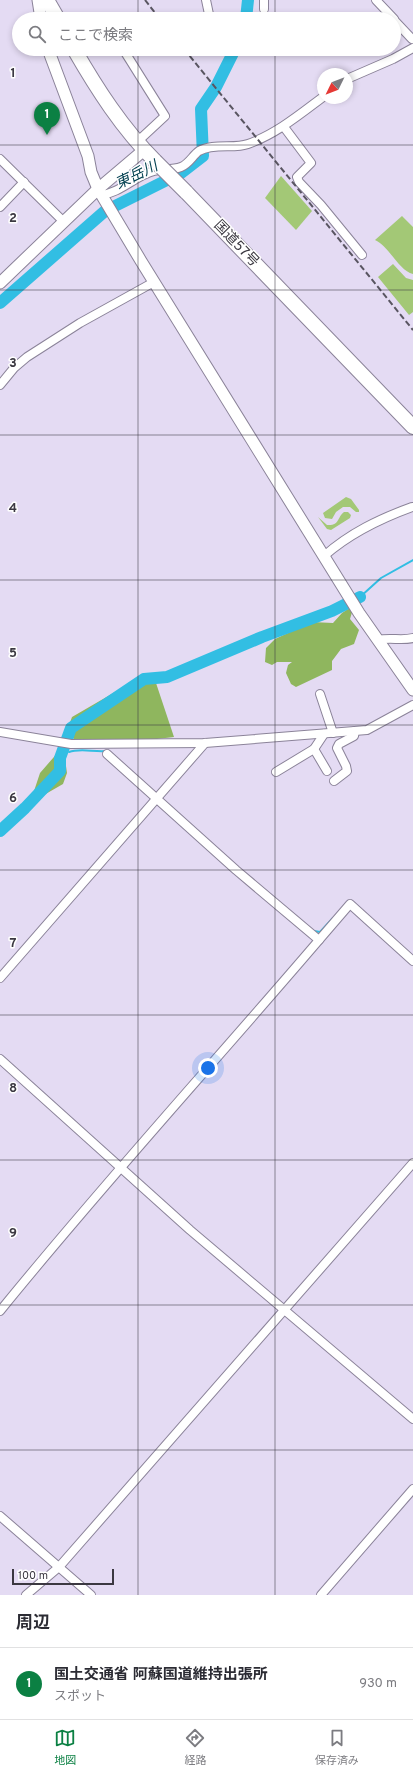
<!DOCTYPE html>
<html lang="ja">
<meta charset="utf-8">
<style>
:root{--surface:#fff;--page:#f7f7f7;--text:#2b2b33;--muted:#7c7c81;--line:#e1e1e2;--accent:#0b8043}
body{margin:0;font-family:Overpass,"Noto Sans JP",sans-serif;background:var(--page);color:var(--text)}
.compass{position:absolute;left:317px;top:68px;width:36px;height:36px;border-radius:50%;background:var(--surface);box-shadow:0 2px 6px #0003;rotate:227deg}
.scale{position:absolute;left:12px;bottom:10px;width:102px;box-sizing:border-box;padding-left:4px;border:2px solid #3b3841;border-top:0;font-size:11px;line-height:14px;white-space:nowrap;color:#3b3841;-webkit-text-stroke:3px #fff;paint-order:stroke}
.you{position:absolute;left:208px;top:1068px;width:14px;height:14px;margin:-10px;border:3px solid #fff;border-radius:50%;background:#1a73e8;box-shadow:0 0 0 6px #1a73e833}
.badge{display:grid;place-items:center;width:26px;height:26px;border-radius:50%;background:var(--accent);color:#fff;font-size:13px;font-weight:700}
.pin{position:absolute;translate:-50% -33px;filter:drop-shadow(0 1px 2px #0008)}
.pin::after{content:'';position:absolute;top:21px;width:14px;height:12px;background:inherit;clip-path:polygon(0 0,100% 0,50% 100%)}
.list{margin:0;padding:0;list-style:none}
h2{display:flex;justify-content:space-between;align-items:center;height:52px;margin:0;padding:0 16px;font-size:17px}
h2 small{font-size:13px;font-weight:400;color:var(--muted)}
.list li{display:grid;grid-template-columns:26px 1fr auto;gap:12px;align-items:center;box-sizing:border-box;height:72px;padding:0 16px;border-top:1px solid var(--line)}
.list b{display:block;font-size:15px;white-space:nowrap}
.list p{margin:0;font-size:13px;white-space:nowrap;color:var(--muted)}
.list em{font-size:13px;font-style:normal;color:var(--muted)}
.icon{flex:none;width:22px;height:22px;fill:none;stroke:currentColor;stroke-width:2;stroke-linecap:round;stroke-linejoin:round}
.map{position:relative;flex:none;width:413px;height:1595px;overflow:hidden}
.search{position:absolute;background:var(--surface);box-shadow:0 2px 6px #0003;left:12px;right:12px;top:12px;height:44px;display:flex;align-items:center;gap:10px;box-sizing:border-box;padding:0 14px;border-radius:22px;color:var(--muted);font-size:15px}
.sheet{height:124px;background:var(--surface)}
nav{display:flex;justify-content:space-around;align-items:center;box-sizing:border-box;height:56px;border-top:1px solid var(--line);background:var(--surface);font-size:11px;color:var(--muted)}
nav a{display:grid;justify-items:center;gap:2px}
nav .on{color:var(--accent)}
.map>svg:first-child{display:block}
.green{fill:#a3c876}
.forest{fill:#8fb65e}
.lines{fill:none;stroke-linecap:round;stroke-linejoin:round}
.stream{stroke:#32bee3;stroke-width:2}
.river{stroke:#32bee3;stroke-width:12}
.street-casing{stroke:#8b8399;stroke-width:10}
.secondary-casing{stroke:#8b8399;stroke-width:13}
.highway-casing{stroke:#8b8399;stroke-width:16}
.street{stroke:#fff;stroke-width:8}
.secondary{stroke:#fff;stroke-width:11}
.highway{stroke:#fff;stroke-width:14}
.rail{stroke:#595561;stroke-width:2;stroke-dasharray:6 3;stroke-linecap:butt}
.highway-bridge-casing{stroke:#8b8399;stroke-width:16;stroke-linecap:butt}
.highway-bridge{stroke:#fff;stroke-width:14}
.grid{fill:none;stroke:#3b3841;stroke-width:1;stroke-opacity:0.55}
.labels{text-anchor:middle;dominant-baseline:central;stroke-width:3;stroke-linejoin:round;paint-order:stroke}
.street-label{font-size:14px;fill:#3b3841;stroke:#fff}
.water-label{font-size:15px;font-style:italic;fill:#084454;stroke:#fff}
.grid-label{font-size:13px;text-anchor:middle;font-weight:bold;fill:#3b3841;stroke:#fff;stroke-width:3;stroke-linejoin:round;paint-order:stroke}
</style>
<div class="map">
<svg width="413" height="1595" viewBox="0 0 413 1595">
<rect width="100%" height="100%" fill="#e4dbf3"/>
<g class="green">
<polygon points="281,176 312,211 296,230 265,198"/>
<path d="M402,216l11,11v47c-14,-3 -24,-28 -38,-34z"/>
<polygon points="393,264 406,278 413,280 413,312 409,315 378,277"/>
<polygon points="346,497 351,499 359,510 359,512 356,512 350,507 343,507 336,512 332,519 325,518 323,513"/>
<path d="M344,512h4l3,3 -1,3 -19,12 -4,-1 -9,-12 9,8c13,1 10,-8 17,-13z"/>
</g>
<g class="forest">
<polygon points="351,607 353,609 350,619 359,630 354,644 341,649 332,661 332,670 296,687 291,684 286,673 288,665 292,662 277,662 272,665 265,662 266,648 275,639 312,622 333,623 342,613"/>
<polygon points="134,681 156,683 174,737 88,747 69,736 64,752 67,773 63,784 30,803 40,773 60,750 72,717"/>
</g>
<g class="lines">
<g class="stream">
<polyline points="360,597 381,578 413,560"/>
<path d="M69,752c11,-4 24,0 37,-1"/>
<polyline points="314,931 320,932 333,918"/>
</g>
<g class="river">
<polyline points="246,19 248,0"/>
<polyline points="0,303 105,211 181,173 203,156 201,109 216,87 235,49"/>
<polyline points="0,831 25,808 60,771 60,758 71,728 144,679 167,677 262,637 332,611 360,597"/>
</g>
<defs>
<g id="street">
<polyline points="206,0 210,19"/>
<polyline points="376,0 394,19"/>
<polyline points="264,9 264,0"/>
<polyline points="394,20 412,39"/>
<polyline points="123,49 165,116 137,142"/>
<polyline points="347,79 393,59 413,48"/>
<polyline points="284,127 311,163 297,177 299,182 321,205 362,255"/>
<polyline points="0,159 64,222"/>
<path d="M101,195c19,-2 34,-19 53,-24 8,-2 19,-1 27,-4 8,-3 12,-12 18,-16 14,-8 36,-2 49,-7 28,-10 51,-29 75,-47"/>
<polyline points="0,207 24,182"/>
<polyline points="0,385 14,368 27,357 80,323 154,282"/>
<path d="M324,556c26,-23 55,-37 88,-49"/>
<path d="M378,640c12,-3 23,1 35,-2"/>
<polyline points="320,694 333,733"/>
<polyline points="0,732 71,744 205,743 367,730 413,705"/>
<polyline points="314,749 327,771"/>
<polyline points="107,754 236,870 319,940 350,904 413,961"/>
<polyline points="276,772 314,749 324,734"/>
<polyline points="334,781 347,771 346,766 337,748 339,744 354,736 355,731"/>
<polyline points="0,978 205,743"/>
<polyline points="0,1059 190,1230 413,1419"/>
<path d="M0,1311c103,-127 213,-247 319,-371"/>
<polyline points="0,1516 91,1595"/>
<polyline points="26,1595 59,1567 413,1163"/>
<polyline points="321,1595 413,1489"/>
</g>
<g id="secondary">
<polyline points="38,0 41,19"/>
<polyline points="48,49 88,156 91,172 98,189 141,261 359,613 413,690"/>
<polyline points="0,283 98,189 144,150"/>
</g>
<g id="highway">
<polyline points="47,0 58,19"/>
<path d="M74,49c23,40 48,79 81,112"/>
<polyline points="186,192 413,427"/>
</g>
</defs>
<use href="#street" class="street-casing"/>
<use href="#secondary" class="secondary-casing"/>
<use href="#highway" class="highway-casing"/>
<use href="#street" class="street"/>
<use href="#secondary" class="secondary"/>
<use href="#highway" class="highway"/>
<g class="rail">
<polyline points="145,0 160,19"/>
<polyline points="184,49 413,330"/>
</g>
<defs>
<polyline id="highway-bridge" points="155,161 186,192"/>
</defs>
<use href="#highway-bridge" class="highway-bridge-casing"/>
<use href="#highway-bridge" class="highway-bridge"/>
</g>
<path class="grid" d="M138,0v19M275,0v19M138,49v1546M275,49v1546M0,145h413M0,290h413M0,435h413M0,580h413M0,725h413M0,870h413M0,1015h413M0,1160h413M0,1305h413M0,1450h413"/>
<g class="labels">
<g class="street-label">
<text transform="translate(236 244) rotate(46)">国道57号</text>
</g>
<g class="water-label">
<text transform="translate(137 176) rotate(-26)">東岳川</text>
</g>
</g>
<g class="grid-label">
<text x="13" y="77">1</text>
<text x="13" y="222">2</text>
<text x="13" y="367">3</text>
<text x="13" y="512">4</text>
<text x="13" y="657">5</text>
<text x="13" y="802">6</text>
<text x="13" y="947">7</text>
<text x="13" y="1092">8</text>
<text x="13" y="1237">9</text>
</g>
</svg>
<svg class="compass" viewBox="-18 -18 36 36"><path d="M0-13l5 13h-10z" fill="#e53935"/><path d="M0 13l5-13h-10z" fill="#7c7c81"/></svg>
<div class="scale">100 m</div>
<div class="you"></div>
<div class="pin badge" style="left:47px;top:135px">1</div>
<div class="search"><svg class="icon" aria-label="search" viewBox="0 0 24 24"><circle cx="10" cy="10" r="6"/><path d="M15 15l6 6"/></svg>ここで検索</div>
</div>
<section class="sheet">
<h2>周辺<small></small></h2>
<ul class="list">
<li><span class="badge">1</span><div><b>国土交通省 阿蘇国道維持出張所</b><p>スポット</p></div><em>930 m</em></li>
</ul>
</section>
<nav>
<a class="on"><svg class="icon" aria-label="map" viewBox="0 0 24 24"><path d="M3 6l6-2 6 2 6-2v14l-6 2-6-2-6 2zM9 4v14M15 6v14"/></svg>地図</a>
<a><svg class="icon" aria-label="directions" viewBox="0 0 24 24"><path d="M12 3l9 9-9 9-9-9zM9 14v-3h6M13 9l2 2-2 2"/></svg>経路</a>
<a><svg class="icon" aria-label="saved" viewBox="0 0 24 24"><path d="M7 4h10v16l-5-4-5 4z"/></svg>保存済み</a>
</nav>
